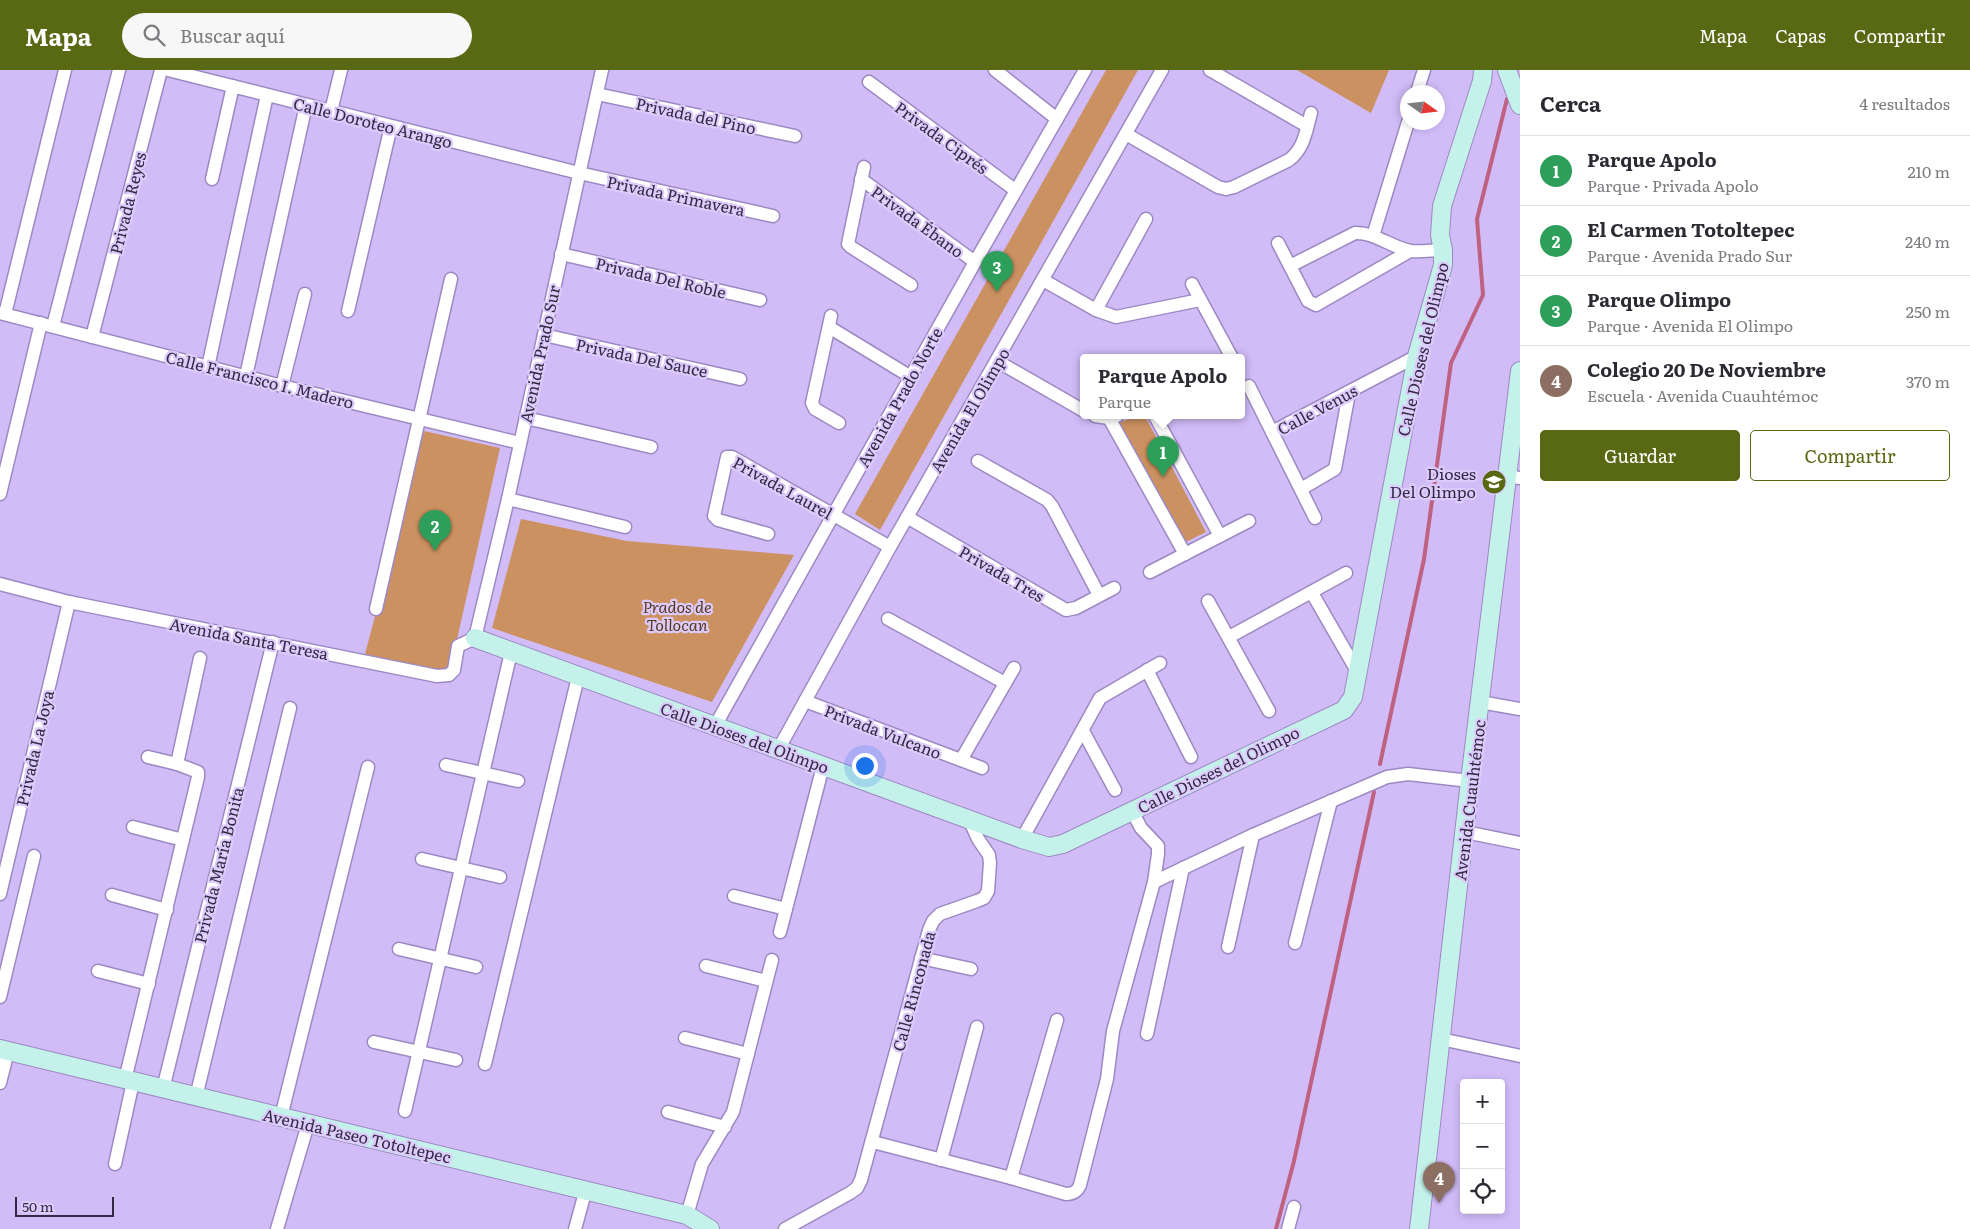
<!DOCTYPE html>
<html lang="es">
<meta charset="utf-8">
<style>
:root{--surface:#fff;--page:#f7f7f7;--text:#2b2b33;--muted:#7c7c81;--line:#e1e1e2;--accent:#596913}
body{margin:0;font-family:Literata,serif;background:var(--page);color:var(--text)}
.controls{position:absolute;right:15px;bottom:15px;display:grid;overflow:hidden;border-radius:5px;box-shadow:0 2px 8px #0003}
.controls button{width:45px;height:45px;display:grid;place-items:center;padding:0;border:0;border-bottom:1px solid var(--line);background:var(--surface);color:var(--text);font:25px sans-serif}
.compass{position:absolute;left:1400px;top:15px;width:45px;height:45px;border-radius:50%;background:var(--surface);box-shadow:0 2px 8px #0003;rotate:104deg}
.scale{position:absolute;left:15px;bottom:12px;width:99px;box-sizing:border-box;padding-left:5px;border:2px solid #322a42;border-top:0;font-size:14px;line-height:18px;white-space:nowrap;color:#322a42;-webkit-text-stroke:4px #dccbfc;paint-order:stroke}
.you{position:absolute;left:864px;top:695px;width:18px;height:18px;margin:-12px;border:4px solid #fff;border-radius:50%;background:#1a73e8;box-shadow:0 0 0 8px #1a73e833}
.badge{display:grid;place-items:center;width:32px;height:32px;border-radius:50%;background:var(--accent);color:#fff;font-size:16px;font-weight:700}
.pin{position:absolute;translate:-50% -41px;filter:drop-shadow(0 1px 2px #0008)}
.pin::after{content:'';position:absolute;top:26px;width:18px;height:15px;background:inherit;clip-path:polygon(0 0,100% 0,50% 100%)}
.popup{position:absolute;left:1080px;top:284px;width:165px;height:65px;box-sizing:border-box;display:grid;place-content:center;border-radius:5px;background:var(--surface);filter:drop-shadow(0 1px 4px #0005);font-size:16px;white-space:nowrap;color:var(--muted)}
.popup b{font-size:19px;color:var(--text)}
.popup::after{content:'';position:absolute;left:50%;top:100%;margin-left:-10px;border:10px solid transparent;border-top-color:var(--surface)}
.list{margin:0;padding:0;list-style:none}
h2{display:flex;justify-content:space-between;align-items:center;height:65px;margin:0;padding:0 20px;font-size:21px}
h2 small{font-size:16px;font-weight:400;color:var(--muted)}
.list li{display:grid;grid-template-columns:32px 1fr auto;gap:15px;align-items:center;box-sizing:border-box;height:70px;padding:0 20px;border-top:1px solid var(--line)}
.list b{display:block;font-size:19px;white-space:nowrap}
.list p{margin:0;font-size:16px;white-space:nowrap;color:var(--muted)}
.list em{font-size:16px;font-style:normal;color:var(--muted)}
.actions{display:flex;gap:10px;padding:15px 20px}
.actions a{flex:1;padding:11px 0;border:1px solid var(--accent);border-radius:5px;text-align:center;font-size:18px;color:var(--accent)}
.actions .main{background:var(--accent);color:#fff}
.icon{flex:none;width:28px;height:28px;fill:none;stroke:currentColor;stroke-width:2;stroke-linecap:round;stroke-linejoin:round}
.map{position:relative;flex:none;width:1520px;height:1159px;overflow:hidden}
header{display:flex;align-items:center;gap:30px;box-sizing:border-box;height:70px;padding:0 25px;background:var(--accent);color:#fff}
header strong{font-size:24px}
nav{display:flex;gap:28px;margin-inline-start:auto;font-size:18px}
.search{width:350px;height:45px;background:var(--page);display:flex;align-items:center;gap:12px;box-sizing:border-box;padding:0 18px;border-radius:28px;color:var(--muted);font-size:19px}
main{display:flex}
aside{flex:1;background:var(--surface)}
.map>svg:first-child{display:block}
.green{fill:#cc9160}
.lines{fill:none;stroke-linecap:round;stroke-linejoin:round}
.stream{stroke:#bf6281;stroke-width:4}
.minor-casing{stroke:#9d89c2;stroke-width:15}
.secondary-casing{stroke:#9d89c2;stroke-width:20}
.minor{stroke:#fff;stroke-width:12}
.secondary{stroke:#c4f1ea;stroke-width:18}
.labels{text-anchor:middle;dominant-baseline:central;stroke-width:4.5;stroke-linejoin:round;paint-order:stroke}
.street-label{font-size:16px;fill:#322a42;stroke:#dccbfc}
.poi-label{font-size:16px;fill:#322a42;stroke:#dccbfc;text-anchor:end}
.park-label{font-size:16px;font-style:italic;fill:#59391e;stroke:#dccbfc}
</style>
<header>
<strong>Mapa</strong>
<div class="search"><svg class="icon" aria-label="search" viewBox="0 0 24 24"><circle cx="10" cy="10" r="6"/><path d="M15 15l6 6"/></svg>Buscar aquí</div>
<nav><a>Mapa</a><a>Capas</a><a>Compartir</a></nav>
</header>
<main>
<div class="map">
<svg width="1520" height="1159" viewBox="0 0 1520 1159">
<rect width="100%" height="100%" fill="#d1bcf8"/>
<g class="green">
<polygon points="1106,0 1138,0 880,460 855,444"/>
<polygon points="1297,0 1389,0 1371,43"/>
<polygon points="1141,346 1145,346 1206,462 1186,472 1119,352"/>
<polygon points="424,361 500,378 449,605 365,584"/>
<polygon points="521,449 627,471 794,485 712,632 492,558"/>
</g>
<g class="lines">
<g class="stream">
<polyline points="1380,694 1424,489 1451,293 1483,225 1477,149 1507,29"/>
<polyline points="1276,1159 1294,1091 1374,722"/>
</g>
<defs>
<g id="minor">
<polyline points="168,0 579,103 773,146"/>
<polyline points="995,0 1057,49"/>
<polyline points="1210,0 1307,56"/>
<polyline points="869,12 1015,120"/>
<polyline points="1417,22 1424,0"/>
<polyline points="597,24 795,66"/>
<polyline points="331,41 341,0"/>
<path d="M1126,64l92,53 8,2 8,-2 55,-27c15,-11 17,-29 22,-47"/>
<polyline points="864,97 848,174 851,177 911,215"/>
<polyline points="212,109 233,16"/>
<polyline points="861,109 975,192"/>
<polyline points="1373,166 1408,52"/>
<polyline points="1278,173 1308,231 1316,235 1410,181"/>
<polyline points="561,184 760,230"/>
<path d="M1290,196l65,-33c20,-1 37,15 56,18 10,1 22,-1 32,-1"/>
<polyline points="1043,210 1096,240 1116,247 1200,230"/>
<polyline points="1192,214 1231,286"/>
<polyline points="1096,240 1146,149"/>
<polyline points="348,241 391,56"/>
<polyline points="0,243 282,316 520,373"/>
<polyline points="5,244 65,0"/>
<polyline points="831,246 812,333 815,339 839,353"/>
<polyline points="53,256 119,0"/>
<polyline points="829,257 911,307"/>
<polyline points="544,265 740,309"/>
<polyline points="92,267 161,0"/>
<polyline points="997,291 1084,341"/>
<polyline points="208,297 267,25"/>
<polyline points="246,306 306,35"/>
<polyline points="282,316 305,224"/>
<polyline points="1249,316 1315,448"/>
<polyline points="1095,346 1109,348 1117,346"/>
<polyline points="1155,346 1220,466"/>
<polyline points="526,348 651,377"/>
<polyline points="1109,348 1185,484"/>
<polyline points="1272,362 1417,286"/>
<polyline points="978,391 1047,430 1052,436 1099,525"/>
<polyline points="1507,406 1520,408"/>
<polyline points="1301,419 1335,399 1349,323"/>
<polyline points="0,424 41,253"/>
<polyline points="508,429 625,457"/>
<polyline points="907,447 1066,540 1076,538 1114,518"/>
<polyline points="768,464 718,450 714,446 727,387 732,387 890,477"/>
<polyline points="1150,502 1249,451"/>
<polyline points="0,514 69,532 437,606 449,605 454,600 458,576 475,568 508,429 602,0"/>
<polyline points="1312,523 1357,601"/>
<polyline points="1208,531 1269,641"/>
<polyline points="376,539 451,209"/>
<polyline points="888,549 1005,613"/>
<polyline points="1229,567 1346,503"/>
<polyline points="1147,600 1191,687"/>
<polyline points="805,631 982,698"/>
<polyline points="1480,632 1520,639"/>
<polyline points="715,656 975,192 1085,0"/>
<polyline points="1083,661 1115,720"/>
<polyline points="778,680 890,477 1162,0"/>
<polyline points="148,687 177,694"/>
<polyline points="961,690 1014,598"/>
<polyline points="446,695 518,711"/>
<polyline points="133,757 183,770"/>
<polyline points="1465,762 1520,773"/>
<polyline points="1022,769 1100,628 1160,593"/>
<polyline points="422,789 500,807"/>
<polyline points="1154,812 1253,765 1387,707 1408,704 1470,711"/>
<polyline points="0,824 69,532"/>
<polyline points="112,825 167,840"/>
<polyline points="734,826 786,839"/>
<polyline points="780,862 823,696"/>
<polyline points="1295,873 1331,731"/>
<polyline points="1228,877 1253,765"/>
<polyline points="399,879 476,897"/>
<polyline points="921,888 971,899"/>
<polyline points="706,896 766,911"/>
<polyline points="98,901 149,914"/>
<polyline points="0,927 34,786"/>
<polyline points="1147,964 1183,798"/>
<polyline points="685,968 748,984"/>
<polyline points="1441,969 1520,986"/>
<polyline points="374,972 456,990"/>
<polyline points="485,994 578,607"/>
<polyline points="125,1010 198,707 198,702 177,694 200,588"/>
<polyline points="0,1013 8,981"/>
<polyline points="163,1019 273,572"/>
<polyline points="196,1027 290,638"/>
<polyline points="405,1041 511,582"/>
<polyline points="668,1042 725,1057"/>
<polyline points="281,1047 368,697"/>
<polyline points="873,1072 1011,1108 1057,950"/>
<polyline points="941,1090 977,957"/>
<polyline points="115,1094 133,1012"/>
<path d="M1011,1108l55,16c7,0 11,-2 14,-9l27,-106 6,-48 41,-149 4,-28v-8l-17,-18 -9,-17"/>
<polyline points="687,1145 702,1094 733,1042 772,890"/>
<polyline points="277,1159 308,1054"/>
<polyline points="575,1159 586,1119"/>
<polyline points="785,1159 850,1123 857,1118 861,1110 929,860 933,851 940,844 977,831 984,828 988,821 990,793 989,785 978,769 969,749"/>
<polyline points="1288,1159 1294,1137"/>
</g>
<g id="secondary">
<polyline points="1507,0 1520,35"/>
<polyline points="475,568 1022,769 1049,777 1063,774 1344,640 1353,627 1417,286 1443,195 1443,180 1440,165 1442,136 1482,11 1483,0"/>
<polyline points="0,979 687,1145 710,1159"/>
<polyline points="1419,1159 1470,711 1520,301"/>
</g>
</defs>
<use href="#minor" class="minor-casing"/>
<use href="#secondary" class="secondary-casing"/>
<use href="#minor" class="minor"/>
<use href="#secondary" class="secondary"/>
</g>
<defs>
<symbol id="school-disc" viewBox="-11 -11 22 22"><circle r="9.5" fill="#596913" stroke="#dccbfc"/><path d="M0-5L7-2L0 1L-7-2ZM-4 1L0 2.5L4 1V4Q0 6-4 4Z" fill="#fff"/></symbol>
</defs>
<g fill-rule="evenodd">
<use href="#school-disc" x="1480" y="398" width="28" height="28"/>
</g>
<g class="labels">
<g class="street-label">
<text transform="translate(696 45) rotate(12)">Privada del Pino</text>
<text transform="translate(373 52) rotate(14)">Calle Doroteo Arango</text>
<text transform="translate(942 67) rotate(36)">Privada Ciprés</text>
<text transform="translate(676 125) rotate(12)">Privada Primavera</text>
<text transform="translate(127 133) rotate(-76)">Privada Reyes</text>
<text transform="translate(918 151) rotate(36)">Privada Ébano</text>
<text transform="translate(661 207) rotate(13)">Privada Del Roble</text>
<text transform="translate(1422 279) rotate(-77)">Calle Dioses del Olimpo</text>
<text transform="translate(539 284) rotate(-78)">Avenida Prado Sur</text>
<text transform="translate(642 287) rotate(12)">Privada Del Sauce</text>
<text transform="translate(260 309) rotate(14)">Calle Francisco I. Madero</text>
<text transform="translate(899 327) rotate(-61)">Avenida Prado Norte</text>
<text transform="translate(1317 339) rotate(-28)">Calle Venus</text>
<text transform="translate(969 340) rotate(-60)">Avenida El Olimpo</text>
<text transform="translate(783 417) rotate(29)">Privada Laurel</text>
<text transform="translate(1002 503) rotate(30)">Privada Tres</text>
<text transform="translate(249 568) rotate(11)">Avenida Santa Teresa</text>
<text transform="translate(883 661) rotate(21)">Privada Vulcano</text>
<text transform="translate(745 667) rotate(20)">Calle Dioses del Olimpo</text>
<text transform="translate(34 678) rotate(-77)">Privada La Joya</text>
<text transform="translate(1218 699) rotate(-26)">Calle Dioses del Olimpo</text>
<text transform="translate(1469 730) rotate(-83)">Avenida Cuauhtémoc</text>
<text transform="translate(218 795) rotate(-76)">Privada María Bonita</text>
<text transform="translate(913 921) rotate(-75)">Calle Rinconada</text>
<text transform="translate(357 1065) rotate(13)">Avenida Paseo Totoltepec</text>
</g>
<g class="poi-label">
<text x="1476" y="403">Dioses<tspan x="1476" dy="18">Del Olimpo</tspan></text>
</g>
<g class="park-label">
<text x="677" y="536">Prados de<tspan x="677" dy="18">Tollocan</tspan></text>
</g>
</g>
</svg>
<div class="controls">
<button>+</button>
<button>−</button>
<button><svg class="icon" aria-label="locate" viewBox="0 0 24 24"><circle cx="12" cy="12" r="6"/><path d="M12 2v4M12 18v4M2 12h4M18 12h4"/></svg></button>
</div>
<svg class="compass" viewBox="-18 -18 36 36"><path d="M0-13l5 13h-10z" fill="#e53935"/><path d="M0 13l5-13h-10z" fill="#7c7c81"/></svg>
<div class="scale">50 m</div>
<div class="you"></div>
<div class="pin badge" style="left:1163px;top:407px;background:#2e9e5b">1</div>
<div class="popup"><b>Parque Apolo</b>Parque</div>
<div class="pin badge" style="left:435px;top:481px;background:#2e9e5b">2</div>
<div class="pin badge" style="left:997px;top:222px;background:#2e9e5b">3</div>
<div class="pin badge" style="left:1439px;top:1133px;background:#8d6e63">4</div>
</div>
<aside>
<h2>Cerca<small>4 resultados</small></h2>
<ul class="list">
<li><span class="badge" style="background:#2e9e5b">1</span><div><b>Parque Apolo</b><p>Parque · Privada Apolo</p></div><em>210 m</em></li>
<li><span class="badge" style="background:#2e9e5b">2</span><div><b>El Carmen Totoltepec</b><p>Parque · Avenida Prado Sur</p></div><em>240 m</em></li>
<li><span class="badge" style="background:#2e9e5b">3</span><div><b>Parque Olimpo</b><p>Parque · Avenida El Olimpo</p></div><em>250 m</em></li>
<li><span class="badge" style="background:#8d6e63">4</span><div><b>Colegio 20 De Noviembre</b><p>Escuela · Avenida Cuauhtémoc</p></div><em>370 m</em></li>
</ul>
<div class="actions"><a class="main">Guardar</a><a>Compartir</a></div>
</aside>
</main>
